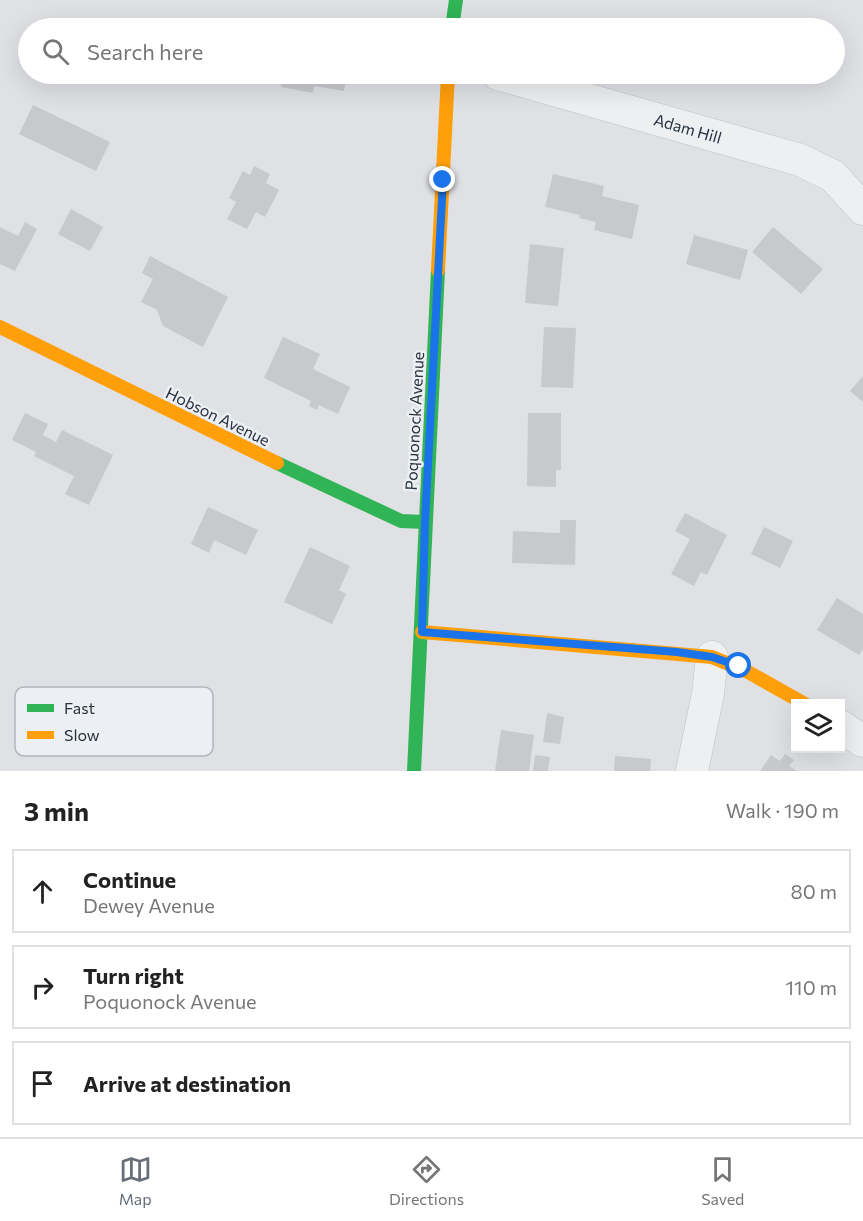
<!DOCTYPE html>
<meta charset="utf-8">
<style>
:root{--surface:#fff;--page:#f6f6f6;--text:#222;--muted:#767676;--line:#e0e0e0;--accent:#676e77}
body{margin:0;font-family:Commissioner,sans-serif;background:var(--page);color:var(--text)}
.controls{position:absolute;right:18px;bottom:18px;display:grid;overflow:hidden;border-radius:0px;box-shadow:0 6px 24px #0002}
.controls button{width:54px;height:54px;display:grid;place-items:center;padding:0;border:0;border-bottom:2px solid var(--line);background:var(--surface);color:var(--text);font:30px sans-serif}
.stop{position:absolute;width:18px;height:18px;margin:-14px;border:4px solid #1a73e8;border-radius:50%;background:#fff}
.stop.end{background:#1a73e8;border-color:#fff;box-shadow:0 2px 6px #0008}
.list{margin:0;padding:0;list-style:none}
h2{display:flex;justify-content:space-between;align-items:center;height:78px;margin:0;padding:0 24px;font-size:26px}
h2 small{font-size:20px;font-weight:400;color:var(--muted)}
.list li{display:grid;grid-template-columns:39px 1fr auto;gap:18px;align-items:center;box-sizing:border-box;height:84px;margin:0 12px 12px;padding:0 12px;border:2px solid var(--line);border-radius:0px}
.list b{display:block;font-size:22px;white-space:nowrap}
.list p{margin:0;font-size:20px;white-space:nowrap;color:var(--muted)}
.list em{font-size:20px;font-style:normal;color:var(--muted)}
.icon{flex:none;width:33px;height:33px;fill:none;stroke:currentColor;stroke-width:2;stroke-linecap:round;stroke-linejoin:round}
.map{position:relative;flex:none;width:863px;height:771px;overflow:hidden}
.search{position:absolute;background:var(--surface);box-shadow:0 6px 24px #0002;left:18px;right:18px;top:18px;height:66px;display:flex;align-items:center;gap:15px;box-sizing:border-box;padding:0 21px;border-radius:33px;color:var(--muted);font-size:22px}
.sheet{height:366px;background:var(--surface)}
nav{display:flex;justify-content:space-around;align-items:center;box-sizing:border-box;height:84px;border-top:2px solid var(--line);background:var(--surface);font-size:16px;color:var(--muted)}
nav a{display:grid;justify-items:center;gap:3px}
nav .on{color:var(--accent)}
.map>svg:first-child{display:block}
.building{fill:#c7c9cc}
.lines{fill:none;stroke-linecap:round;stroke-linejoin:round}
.street-casing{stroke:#bdbfc2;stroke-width:33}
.street{stroke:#eeeff1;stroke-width:32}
.fast{stroke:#30b455;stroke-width:14}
.slow{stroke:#ff9f0a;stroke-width:14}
.route{stroke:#1a73e8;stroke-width:8}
.labels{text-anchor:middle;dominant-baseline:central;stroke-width:5;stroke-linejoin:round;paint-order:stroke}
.street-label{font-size:16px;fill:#27303c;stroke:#ecf0f4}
.key{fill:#ecf0f4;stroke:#b1b6bd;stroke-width:1.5}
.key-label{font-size:16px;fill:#27303c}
</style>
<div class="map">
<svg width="863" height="771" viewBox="0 0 863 771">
<rect width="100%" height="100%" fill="#dfe1e4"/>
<g class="building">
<polygon points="283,74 347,74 344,91 314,86 313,93 281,87"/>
<polygon points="33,105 110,142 96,171 19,134"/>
<polygon points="254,166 270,174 266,183 279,190 265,217 256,212 247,229 227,219 236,202 229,198 243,171 250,175"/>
<polygon points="553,174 604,186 602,196 639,205 632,239 594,230 596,222 579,218 580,215 545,207"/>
<polygon points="71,209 103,227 90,251 58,234"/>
<polygon points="25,222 37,229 15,271 0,264 0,227 18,236"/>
<polygon points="773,227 823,269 801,294 752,252"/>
<polygon points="694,235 748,250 740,280 686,264"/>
<polygon points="530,244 564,248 558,306 525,303"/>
<polygon points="150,256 228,297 203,347 163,326 157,310 141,302 153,279 142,273"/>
<polygon points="544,327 576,328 573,388 541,387"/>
<polygon points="283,337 320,354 313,369 350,387 338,414 319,405 317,410 309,406 311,401 264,378"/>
<polygon points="863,376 863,402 850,391"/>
<polygon points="25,413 48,424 43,435 56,442 62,430 113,455 89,505 65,494 74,476 34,456 36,452 12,440"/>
<polygon points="528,413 561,413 561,470 556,470 556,487 527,486"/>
<polygon points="208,507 258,530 246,555 214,540 209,553 191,544"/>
<polygon points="685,513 727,535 707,575 701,572 694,586 671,574 690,539 675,531"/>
<polygon points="560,520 576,520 575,565 512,563 513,531 560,533"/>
<polygon points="764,527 793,541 780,568 751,554"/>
<polygon points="310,547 350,566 339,590 346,594 332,624 284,602"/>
<polygon points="837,598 863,614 863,649 859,655 817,630"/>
<polygon points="547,713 564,717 560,744 543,742"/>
<polygon points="501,730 534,735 529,771 495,771"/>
<polygon points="785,754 794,760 789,766 797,771 760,771 771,755 780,761"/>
<polygon points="535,755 550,757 548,771 533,771"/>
<polygon points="615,756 651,759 650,771 614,771"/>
</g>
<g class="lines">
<defs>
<g id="street">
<polyline points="498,74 800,160 833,176 863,209"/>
<polyline points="840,726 863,741"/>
<polyline points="692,771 708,694 712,657"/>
</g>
</defs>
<use href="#street" class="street-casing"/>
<use href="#street" class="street"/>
<g class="fast">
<polyline points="452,28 456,0"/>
<polyline points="277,463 401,521 425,522"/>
<polyline points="414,771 438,270"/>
</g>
<g class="slow">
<polyline points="438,270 448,74"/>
<polyline points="0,327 277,463"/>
<polyline points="422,632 712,657 748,672 805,704"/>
</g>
</g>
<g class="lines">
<polyline class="route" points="443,180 425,522 422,632 677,652 712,657 739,666"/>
</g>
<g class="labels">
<g class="street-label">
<text transform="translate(688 128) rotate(16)">Adam Hill</text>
<text transform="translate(218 416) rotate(26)">Hobson Avenue</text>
<text transform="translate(414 421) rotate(-87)">Poquonock Avenue</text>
</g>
</g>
<rect x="15" y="687" width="198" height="69" rx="9" class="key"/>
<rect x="27" y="704" width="27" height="8" fill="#30b455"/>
<rect x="27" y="731" width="27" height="8" fill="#ff9f0a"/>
<g class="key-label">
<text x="64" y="714">Fast</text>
<text x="64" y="741">Slow</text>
</g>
</svg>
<div class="controls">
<button><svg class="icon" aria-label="layers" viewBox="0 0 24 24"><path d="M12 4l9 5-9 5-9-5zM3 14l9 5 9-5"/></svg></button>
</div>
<div class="stop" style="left:739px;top:666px"></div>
<div class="stop end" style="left:443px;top:180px"></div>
<div class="search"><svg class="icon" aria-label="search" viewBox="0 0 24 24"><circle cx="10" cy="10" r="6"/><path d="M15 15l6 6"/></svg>Search here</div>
</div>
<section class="sheet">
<h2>3 min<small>Walk · 190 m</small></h2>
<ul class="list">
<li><svg class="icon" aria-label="ahead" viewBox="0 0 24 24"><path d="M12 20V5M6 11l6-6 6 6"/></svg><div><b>Continue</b><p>Dewey Avenue</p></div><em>80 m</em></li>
<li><svg class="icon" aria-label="right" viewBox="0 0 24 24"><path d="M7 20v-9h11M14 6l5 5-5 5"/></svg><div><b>Turn right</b><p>Poquonock Avenue</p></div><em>110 m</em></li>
<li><svg class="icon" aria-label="arrive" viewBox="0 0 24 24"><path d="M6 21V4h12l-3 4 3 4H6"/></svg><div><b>Arrive at destination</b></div></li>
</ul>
</section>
<nav>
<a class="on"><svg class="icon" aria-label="map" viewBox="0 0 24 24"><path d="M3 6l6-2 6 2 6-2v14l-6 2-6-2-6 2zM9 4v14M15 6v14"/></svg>Map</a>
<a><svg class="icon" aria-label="directions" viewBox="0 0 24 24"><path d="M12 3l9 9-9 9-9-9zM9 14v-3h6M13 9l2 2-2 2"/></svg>Directions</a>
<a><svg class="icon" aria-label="saved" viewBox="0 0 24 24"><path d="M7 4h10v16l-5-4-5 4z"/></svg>Saved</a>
</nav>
